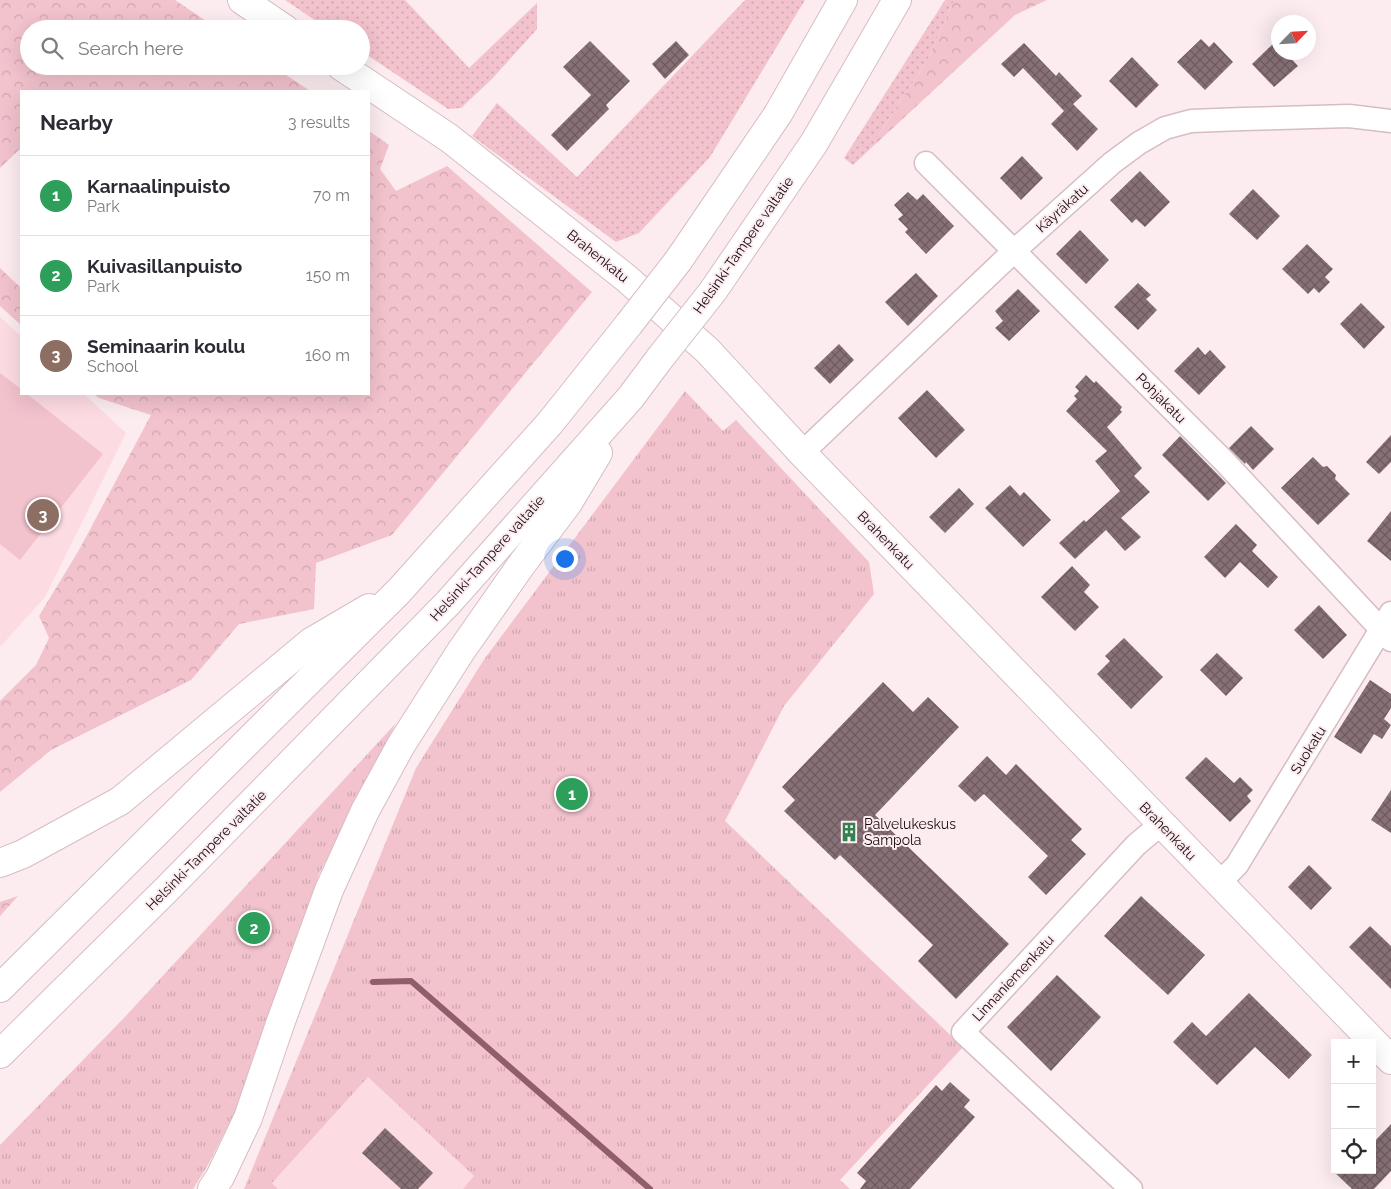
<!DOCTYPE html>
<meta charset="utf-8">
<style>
:root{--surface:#fff;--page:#f2f2f3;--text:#2b2b33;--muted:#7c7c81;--line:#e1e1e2;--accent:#338050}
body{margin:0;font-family:Raleway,sans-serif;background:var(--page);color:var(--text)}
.controls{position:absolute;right:15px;bottom:15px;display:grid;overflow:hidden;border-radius:0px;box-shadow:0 5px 20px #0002}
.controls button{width:45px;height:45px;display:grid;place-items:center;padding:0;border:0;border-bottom:1px solid var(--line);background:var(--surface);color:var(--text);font:25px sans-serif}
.compass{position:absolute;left:1271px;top:15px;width:45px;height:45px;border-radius:50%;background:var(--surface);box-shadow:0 5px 20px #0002;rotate:65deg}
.you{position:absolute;left:564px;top:558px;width:18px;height:18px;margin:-12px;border:4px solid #fff;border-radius:50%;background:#1a73e8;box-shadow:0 0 0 8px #1a73e833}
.badge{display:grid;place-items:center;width:32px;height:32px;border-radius:50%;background:var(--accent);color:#fff;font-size:16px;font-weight:700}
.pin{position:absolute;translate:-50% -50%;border:2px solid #fff;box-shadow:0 1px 5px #0006}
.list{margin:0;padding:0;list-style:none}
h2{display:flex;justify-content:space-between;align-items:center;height:65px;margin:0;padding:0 20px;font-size:21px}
h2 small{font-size:16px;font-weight:400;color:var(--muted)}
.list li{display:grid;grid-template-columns:32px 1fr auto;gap:15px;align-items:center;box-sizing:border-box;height:80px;padding:0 20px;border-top:1px solid var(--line)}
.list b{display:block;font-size:19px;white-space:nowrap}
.list p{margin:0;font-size:16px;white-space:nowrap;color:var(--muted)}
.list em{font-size:16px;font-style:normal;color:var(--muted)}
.icon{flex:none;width:28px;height:28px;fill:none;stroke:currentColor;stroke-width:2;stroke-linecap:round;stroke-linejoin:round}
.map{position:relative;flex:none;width:1391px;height:1189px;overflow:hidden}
.search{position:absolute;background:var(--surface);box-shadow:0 5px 20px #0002;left:20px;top:20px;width:350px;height:55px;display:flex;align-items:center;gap:12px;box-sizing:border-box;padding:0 18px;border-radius:28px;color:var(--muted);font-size:19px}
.panel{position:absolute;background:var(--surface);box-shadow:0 5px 20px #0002;left:20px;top:90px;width:350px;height:305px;border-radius:0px}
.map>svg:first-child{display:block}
.built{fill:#fddbe3}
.grass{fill:url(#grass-dots)}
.forest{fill:url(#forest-crowns)}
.park{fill:url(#park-tufts)}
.pitch{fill:#f2c2cd}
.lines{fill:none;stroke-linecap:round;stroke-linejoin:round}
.stream{stroke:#905d6a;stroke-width:6}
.building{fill:url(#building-cross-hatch)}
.minor-casing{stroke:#d6bdc3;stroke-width:25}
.secondary-casing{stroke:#d6bdc3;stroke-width:30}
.motorway-casing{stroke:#d6bdc3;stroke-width:30}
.minor{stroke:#fff;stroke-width:22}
.secondary{stroke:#fff;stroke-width:28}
.motorway{stroke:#fff;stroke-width:28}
.motorway-bridge-casing{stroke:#d6bdc3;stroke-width:30;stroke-linecap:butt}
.motorway-bridge{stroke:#fff;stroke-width:28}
.labels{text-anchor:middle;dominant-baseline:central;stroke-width:4;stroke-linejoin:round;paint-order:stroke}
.street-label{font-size:14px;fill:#150d0f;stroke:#fcecf0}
.poi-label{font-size:14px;fill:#150d0f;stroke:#fcecf0;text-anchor:start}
</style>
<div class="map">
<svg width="1391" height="1189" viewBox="0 0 1391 1189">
<defs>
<pattern id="grass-dots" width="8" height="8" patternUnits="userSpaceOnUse" patternTransform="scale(1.25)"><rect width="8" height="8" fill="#f2c2cd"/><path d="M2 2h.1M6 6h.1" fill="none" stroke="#cfa6af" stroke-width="1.8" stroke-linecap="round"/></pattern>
<pattern id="forest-crowns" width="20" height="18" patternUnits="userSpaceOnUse" patternTransform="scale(1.25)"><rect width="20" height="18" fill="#f2c2cd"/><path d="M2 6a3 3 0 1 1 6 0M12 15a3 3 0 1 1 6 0" fill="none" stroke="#cfa6af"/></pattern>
<pattern id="park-tufts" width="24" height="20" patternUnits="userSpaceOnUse" patternTransform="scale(1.25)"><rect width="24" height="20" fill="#f2c2cd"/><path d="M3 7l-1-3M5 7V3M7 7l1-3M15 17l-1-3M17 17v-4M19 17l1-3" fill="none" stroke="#cfa6af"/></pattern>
<pattern id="building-cross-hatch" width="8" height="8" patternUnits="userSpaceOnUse" patternTransform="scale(1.25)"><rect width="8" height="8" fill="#877176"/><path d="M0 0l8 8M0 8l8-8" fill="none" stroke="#6d5b5f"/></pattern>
</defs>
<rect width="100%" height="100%" fill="#fcecf0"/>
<g class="built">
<polygon points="0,317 21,336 21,394 84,394 126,433 45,597 0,647"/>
<polygon points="368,1077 475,1177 463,1189 278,1189 272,1183"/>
</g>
<g class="grass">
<polygon points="285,0 405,0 469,68 537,3 537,29 492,79 461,108 448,109 361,51 361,29 328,29"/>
<polygon points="745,0 805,0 710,157 639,233 616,242 472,136 497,103 577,177"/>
<polygon points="945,0 954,0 928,59 869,150 853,165 844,158"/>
</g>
<g class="forest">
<polygon points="0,0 175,0 218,29 29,29 29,66 273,66 310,91 21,91 21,148 0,168"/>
<polygon points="954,0 1047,0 1015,15 869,150 928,59"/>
<polygon points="369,131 389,145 380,169 396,191 447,166 592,292 392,535 316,563 314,609 239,624 191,680 51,750 0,792 0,701 36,665 49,638 39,616 79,550 151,415 99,398 94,394 369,394"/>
<polygon points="0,268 21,288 21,325 0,306"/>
<polygon points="18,896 0,916 0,902"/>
</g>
<g class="park">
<polygon points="685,391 723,431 736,420 869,562 874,594 784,706 725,821 963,1047 840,1180 850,1189 463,1189 474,1176 368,1077 272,1183 278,1189 244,1189 416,768 485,658"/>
<polygon points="396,723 319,874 283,982 237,1108 208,1165 193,1189 0,1189 0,1145 123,1019"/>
</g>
<polygon class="pitch" points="0,373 21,389 21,394 27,394 103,454 20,560 0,544"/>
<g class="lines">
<polyline class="stream" points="373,982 411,981 650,1189"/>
</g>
<g class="building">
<polygon points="1201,39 1209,47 1214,42 1233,62 1205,90 1177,62"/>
<polygon points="590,41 630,81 606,105 609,109 567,151 551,135 591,95 563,67"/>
<polygon points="676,41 689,55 665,79 652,64"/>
<polygon points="1275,42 1278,45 1278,52 1285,52 1298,66 1274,87 1252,64"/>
<polygon points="1024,43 1056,76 1059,72 1082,96 1073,104 1098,129 1077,151 1051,124 1064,111 1023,68 1014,77 1001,64"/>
<polygon points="1132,57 1159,85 1136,108 1109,81"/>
<polygon points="1022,156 1043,178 1021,200 1000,178"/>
<polygon points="1140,171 1170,202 1145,227 1136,219 1132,223 1110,200"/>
<polygon points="1253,189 1280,216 1257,240 1229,214"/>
<polygon points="908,192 917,200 923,194 954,226 926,254 905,232 908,229 898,219 903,215 894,205"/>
<polygon points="1080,230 1109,260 1086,284 1056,254"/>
<polygon points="1307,244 1333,269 1325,277 1330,282 1319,293 1314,288 1308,294 1282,269"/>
<polygon points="916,273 938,296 908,326 885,302"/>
<polygon points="1138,283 1151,295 1146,299 1157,310 1138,330 1114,307"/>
<polygon points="1018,289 1040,311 1009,341 995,328 1003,321 995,311"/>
<polygon points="1361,303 1385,327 1364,349 1340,324"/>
<polygon points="839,344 854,360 830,384 814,368"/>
<polygon points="1198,347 1205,355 1210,350 1226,367 1199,395 1174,371"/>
<polygon points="1086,375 1094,383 1096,381 1122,407 1120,410 1122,412 1107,427 1142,468 1134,476 1150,492 1121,518 1141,537 1125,551 1106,530 1075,559 1059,543 1084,520 1086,522 1120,491 1095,461 1107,451 1066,411 1077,399 1074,396 1079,391 1075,387"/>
<polygon points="927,390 965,430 936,458 898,418"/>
<polygon points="1251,426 1274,449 1253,470 1246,462 1245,464 1229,448"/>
<polygon points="1391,435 1391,462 1379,474 1366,462"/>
<polygon points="1180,436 1226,483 1208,501 1162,455"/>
<polygon points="1313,457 1323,467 1327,466 1336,475 1335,479 1350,494 1318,525 1281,488"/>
<polygon points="1010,485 1020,496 1024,492 1051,520 1023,547 985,508"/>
<polygon points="959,488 974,504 945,533 929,517"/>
<polygon points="1391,511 1391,561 1367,541"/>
<polygon points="1236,524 1257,545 1252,551 1278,577 1268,588 1240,562 1225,578 1204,557"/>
<polygon points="1072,566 1090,585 1084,592 1099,607 1075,631 1041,597"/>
<polygon points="1319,605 1347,635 1323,659 1294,630"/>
<polygon points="1124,638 1163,677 1131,709 1097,674 1110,661 1105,656"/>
<polygon points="1217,653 1243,678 1226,696 1200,670"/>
<polygon points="1370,680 1391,694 1391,708 1384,719 1391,725 1382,739 1374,734 1361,754 1334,737"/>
<polygon points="883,682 913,712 928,697 959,727 875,815 1009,944 956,999 918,961 933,945 840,855 835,860 784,811 795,800 782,787"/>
<polygon points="987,756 1006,775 1016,764 1082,829 1071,840 1086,854 1046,895 1028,877 1048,856 984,794 975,802 958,786"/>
<polygon points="1206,757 1234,783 1240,777 1253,790 1247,796 1251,801 1230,822 1185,778"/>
<polygon points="1391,790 1391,833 1371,820"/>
<polygon points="1309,865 1332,888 1311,910 1288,887"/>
<polygon points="1141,896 1205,955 1168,995 1104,936"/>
<polygon points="1370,926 1391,946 1391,989 1349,947"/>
<polygon points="1057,975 1101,1017 1051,1071 1007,1027"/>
<polygon points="1249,993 1312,1055 1289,1079 1255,1047 1217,1085 1173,1042 1192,1022 1206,1036"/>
<polygon points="950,1082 970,1100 964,1107 975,1117 910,1189 860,1189 866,1181 857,1173 936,1085 942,1091"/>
<polygon points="1391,1124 1391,1171 1374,1189 1352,1189 1332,1170 1372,1170 1372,1144"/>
<polygon points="385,1128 433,1173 418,1189 401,1189 362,1153"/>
</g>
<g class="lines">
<defs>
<g id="minor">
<polyline points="926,163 1224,461 1391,640"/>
<polyline points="802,453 1014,251 1112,163 1139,143 1165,128 1191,121 1243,119 1349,116 1391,121"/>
<polyline points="1219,883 1237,865 1391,613"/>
<polyline points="1131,1189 963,1032 1136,845 1161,824"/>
</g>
<g id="secondary">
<polyline points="242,0 285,29"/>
<polyline points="341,66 449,138 626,278 708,351 802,453 1391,1060"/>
</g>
<g id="motorway">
<polyline points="678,261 778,114 843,0"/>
<polyline points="713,291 814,143 897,0"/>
<polyline points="0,863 23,854 120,801 311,642 369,608"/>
<polyline points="0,988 399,591 550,423 629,324"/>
<polyline points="0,1054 166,890 448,603 631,397 660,358"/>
<polyline points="212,1189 220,1177 248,1118 280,1024 329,890 365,811 401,745 461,651 522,564 568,503 598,453"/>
</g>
</defs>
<use href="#minor" class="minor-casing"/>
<use href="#secondary" class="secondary-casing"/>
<use href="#motorway" class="motorway-casing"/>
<use href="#minor" class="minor"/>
<use href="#secondary" class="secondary"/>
<use href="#motorway" class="motorway"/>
<defs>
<g id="motorway-bridge">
<polyline points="629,324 678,261"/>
<polyline points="660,358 713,291"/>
</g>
</defs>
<use href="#motorway-bridge" class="motorway-bridge-casing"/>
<use href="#motorway-bridge" class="motorway-bridge"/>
</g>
<defs>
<symbol id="building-bare" viewBox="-9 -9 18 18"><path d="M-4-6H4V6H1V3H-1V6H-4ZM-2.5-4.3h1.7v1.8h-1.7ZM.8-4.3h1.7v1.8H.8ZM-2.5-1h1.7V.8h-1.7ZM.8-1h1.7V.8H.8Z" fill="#338050" stroke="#fcecf0" stroke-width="2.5" paint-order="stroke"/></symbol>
</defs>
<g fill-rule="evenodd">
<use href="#building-bare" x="835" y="818" width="28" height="28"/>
</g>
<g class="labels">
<g class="street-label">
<text transform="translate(1062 208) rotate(-42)">Käyräkatu</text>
<text transform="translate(743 245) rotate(-55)">Helsinki-Tampere valtatie</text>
<text transform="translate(598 256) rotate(39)">Brahenkatu</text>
<text transform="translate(1161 398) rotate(45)">Pohjakatu</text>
<text transform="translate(886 540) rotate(46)">Brahenkatu</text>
<text transform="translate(487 558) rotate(-48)">Helsinki-Tampere valtatie</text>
<text transform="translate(1308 750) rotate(-58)">Suokatu</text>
<text transform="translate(1168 831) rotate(46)">Brahenkatu</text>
<text transform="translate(206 850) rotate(-45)">Helsinki-Tampere valtatie</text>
<text transform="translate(1013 978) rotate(-47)">Linnaniemenkatu</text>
</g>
<g class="poi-label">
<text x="864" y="824">Palvelukeskus<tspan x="864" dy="16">Sampola</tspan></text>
</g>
</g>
</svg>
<div class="controls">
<button>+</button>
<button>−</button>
<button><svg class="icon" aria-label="locate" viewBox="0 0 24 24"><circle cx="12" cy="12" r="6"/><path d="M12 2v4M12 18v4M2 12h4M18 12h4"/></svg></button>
</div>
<svg class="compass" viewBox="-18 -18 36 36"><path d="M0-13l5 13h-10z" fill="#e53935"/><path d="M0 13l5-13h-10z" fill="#7c7c81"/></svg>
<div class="you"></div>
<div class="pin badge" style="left:572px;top:794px;background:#2e9e5b">1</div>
<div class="pin badge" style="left:254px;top:928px;background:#2e9e5b">2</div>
<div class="pin badge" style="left:43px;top:515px;background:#8d6e63">3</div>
<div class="search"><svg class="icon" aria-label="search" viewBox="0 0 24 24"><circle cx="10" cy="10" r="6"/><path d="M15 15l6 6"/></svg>Search here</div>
<section class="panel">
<h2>Nearby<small>3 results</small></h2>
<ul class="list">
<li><span class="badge" style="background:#2e9e5b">1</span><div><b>Karnaalinpuisto</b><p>Park</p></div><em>70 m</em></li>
<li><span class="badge" style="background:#2e9e5b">2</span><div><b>Kuivasillanpuisto</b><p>Park</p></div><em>150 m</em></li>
<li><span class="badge" style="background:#8d6e63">3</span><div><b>Seminaarin koulu</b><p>School</p></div><em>160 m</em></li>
</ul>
</section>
</div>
